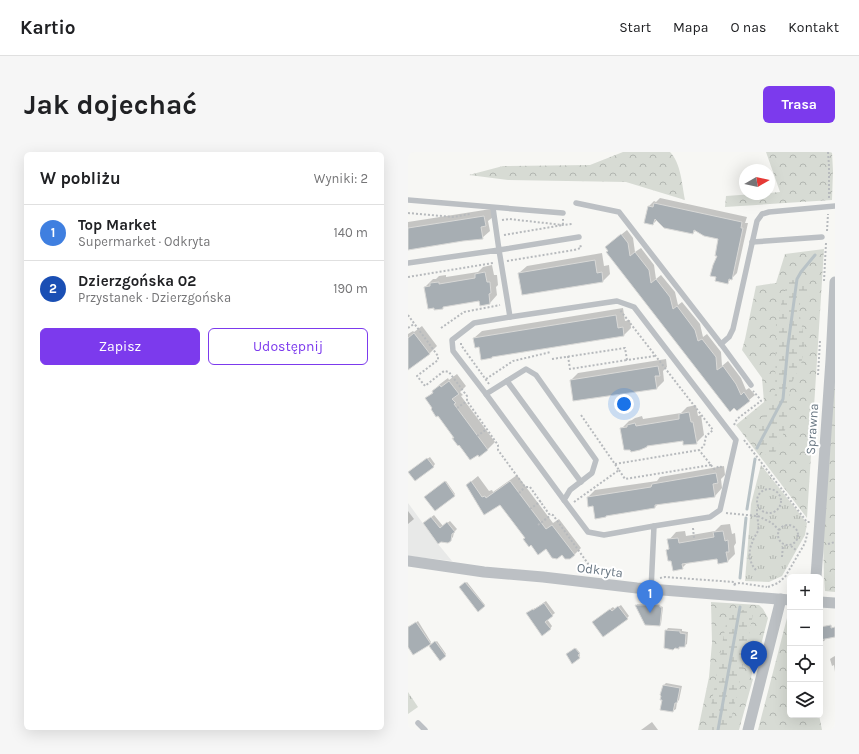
<!DOCTYPE html>
<html lang="pl">
<meta charset="utf-8">
<style>
:root{--surface:#fff;--page:#f6f6f6;--text:#202124;--muted:#757577;--line:#e0e0e0;--accent:#7c3aed}
body{margin:0;font-family:Karla,sans-serif;background:var(--page);color:var(--text)}
.controls{position:absolute;right:12px;bottom:12px;display:grid;overflow:hidden;border-radius:6px;box-shadow:0 4px 16px #0002}
.controls button{width:36px;height:36px;display:grid;place-items:center;padding:0;border:0;border-bottom:1px solid var(--line);background:var(--surface);color:var(--text);font:20px sans-serif}
.compass{position:absolute;left:331px;top:12px;width:36px;height:36px;border-radius:50%;background:var(--surface);box-shadow:0 4px 16px #0002;rotate:81deg}
.you{position:absolute;left:216px;top:252px;width:14px;height:14px;margin:-10px;border:3px solid #fff;border-radius:50%;background:#1a73e8;box-shadow:0 0 0 6px #1a73e833}
.badge{display:grid;place-items:center;width:26px;height:26px;border-radius:50%;background:var(--accent);color:#fff;font-size:13px;font-weight:700}
.pin{position:absolute;translate:-50% -33px;filter:drop-shadow(0 1px 2px #0008)}
.pin::after{content:'';position:absolute;top:21px;width:14px;height:12px;background:inherit;clip-path:polygon(0 0,100% 0,50% 100%)}
.list{margin:0;padding:0;list-style:none}
h2{display:flex;justify-content:space-between;align-items:center;height:52px;margin:0;padding:0 16px;font-size:17px}
h2 small{font-size:13px;font-weight:400;color:var(--muted)}
.list li{display:grid;grid-template-columns:26px 1fr auto;gap:12px;align-items:center;box-sizing:border-box;height:56px;padding:0 16px;border-top:1px solid var(--line)}
.list b{display:block;font-size:15px;white-space:nowrap}
.list p{margin:0;font-size:13px;white-space:nowrap;color:var(--muted)}
.list em{font-size:13px;font-style:normal;color:var(--muted)}
.actions{display:flex;gap:8px;padding:12px 16px}
.actions a{flex:1;padding:9px 0;border:1px solid var(--accent);border-radius:6px;text-align:center;font-size:14px;color:var(--accent)}
.actions .main{background:var(--accent);color:#fff}
.icon{flex:none;width:22px;height:22px;fill:none;stroke:currentColor;stroke-width:2;stroke-linecap:round;stroke-linejoin:round}
.map{position:relative;flex:none;width:427px;height:578px;overflow:hidden;border-radius:6px}
header{display:flex;align-items:center;gap:24px;box-sizing:border-box;height:56px;padding:0 20px;background:var(--surface);border-bottom:1px solid var(--line)}
header strong{font-size:19px}
nav{display:flex;gap:22px;margin-inline-start:auto;font-size:14px}
.intro{display:flex;align-items:center;justify-content:space-between;box-sizing:border-box;height:96px;padding:0 24px}
h1{margin:0;font-size:28px}
.button{padding:10px 18px;border-radius:6px;background:var(--accent);color:#fff;font-size:14px;font-weight:700}
main{display:flex;gap:24px;padding:0 24px}
aside{flex:1;background:var(--surface);border-radius:6px;box-shadow:0 4px 16px #0002}
.map>svg:first-child{display:block}
.built{fill:#e8e9e8}
.grass{fill:url(#grass-tufts)}
.forest{fill:url(#forest-crowns)}
.wetland{fill:url(#wetland-marsh)}
.shadow{fill:#0003}
.lines{fill:none;stroke-linecap:round;stroke-linejoin:round}
.stream{stroke:#b8c2c6;stroke-width:3}
.building{fill:#a7aeb3;stroke:#d9d9d7}
.path{stroke:#b7babd;stroke-width:2;stroke-dasharray:2 2;stroke-linecap:butt}
.service{stroke:#bcc0c4;stroke-width:5.5}
.minor{stroke:#bcc0c4;stroke-width:11}
.labels{text-anchor:middle;dominant-baseline:central;stroke-width:4;stroke-linejoin:round;paint-order:stroke}
.street-label{font-size:13px;fill:#697783;stroke:#fff}
</style>
<header>
<strong>Kartio</strong>
<nav><a>Start</a><a>Mapa</a><a>O nas</a><a>Kontakt</a></nav>
</header>
<div class="intro"><h1>Jak dojechać</h1><a class="button">Trasa</a></div>
<main>
<aside>
<h2>W pobliżu<small>Wyniki: 2</small></h2>
<ul class="list">
<li><span class="badge" style="background:#3f7fe0">1</span><div><b>Top Market</b><p>Supermarket · Odkryta</p></div><em>140 m</em></li>
<li><span class="badge" style="background:#1a4fb4">2</span><div><b>Dzierzgońska 02</b><p>Przystanek · Dzierzgońska</p></div><em>190 m</em></li>
</ul>
<div class="actions"><a class="main">Zapisz</a><a>Udostępnij</a></div>
</aside>
<div class="map">
<svg width="427" height="578" viewBox="0 0 427 578">
<defs>
<pattern id="grass-tufts" width="24" height="20" patternUnits="userSpaceOnUse"><rect width="24" height="20" fill="#d7dbd4"/><path d="M3 7l-1-3M5 7V3M7 7l1-3M15 17l-1-3M17 17v-4M19 17l1-3" fill="none" stroke="#b2b6b1"/></pattern>
<pattern id="forest-crowns" width="20" height="18" patternUnits="userSpaceOnUse"><rect width="20" height="18" fill="#d7dbd4"/><path d="M2 6a3 3 0 1 1 6 0M12 15a3 3 0 1 1 6 0" fill="none" stroke="#b2b6b1"/></pattern>
<pattern id="wetland-marsh" width="20" height="14" patternUnits="userSpaceOnUse"><rect width="20" height="14" fill="#d7dbd4"/><path d="M1 5h8M5 5V1M11 12h8M15 12V8" fill="none" stroke="#b2b6b1"/></pattern>
</defs>
<rect width="100%" height="100%" fill="#f7f7f4"/>
<polygon class="built" points="0,351 30,392 44,409 0,404"/>
<g class="grass">
<polygon points="353,313 399,371 397,383 374,424 361,430 337,429 343,352"/>
<polygon points="0,540 10,555 0,562"/>
</g>
<g class="forest">
<path d="M215,0h47c11,11 12,33 15,48l-59,-18 -118,-2 -39,-5 34,-9 87,-1z"/>
<polygon points="358,0 424,0 425,19 424,48 317,55 318,44 346,42 361,42 361,41 372,40"/>
<polygon points="416,97 399,366 328,273 356,250 354,226 334,198 337,187 348,134 368,131 377,102"/>
<polygon points="427,193 427,440 417,439 416,426 415,387"/>
<polygon points="303,450 351,453 355,457 360,466 347,516 345,516 343,526 345,527 331,578 290,578 301,525 304,491"/>
<polygon points="382,464 382,563 411,563 414,578 350,578 379,466"/>
</g>
<g class="wetland">
<polygon points="380,128 397,129 402,144 393,145 391,159 397,191 393,213 381,236 383,264 364,308 351,298 350,274 367,243 368,170"/>
<path d="M321,458h15l9,4 -13,66 -11,50h-23c9,-40 14,-80 23,-120z"/>
</g>
<g class="shadow">
<polygon points="252,46 339,65 337,71 340,71 329,121 320,130 311,104 311,87 288,78 285,81 249,68 245,72 241,54 246,49 248,50"/>
<polygon points="83,57 85,65 80,69 82,79 74,86 64,87 0,97 0,70"/>
<polygon points="219,78 225,86 227,100 233,96 246,113 248,127 253,123 267,140 270,153 274,150 292,172 295,185 299,182 313,200 314,214 320,209 333,226 338,238 341,236 347,243 329,258 198,95 204,90"/>
<polygon points="194,101 196,114 201,113 202,122 195,129 111,121 119,114"/>
<polygon points="84,113 86,123 89,123 90,133 88,135 89,143 82,151 72,148 37,153 34,156 17,135 25,127 28,127 31,124 38,123 38,125 70,120 75,115"/>
<polygon points="215,156 217,169 222,168 223,176 216,183 97,202 72,194 66,186 74,179"/>
<polygon points="14,174 29,194 21,202 0,217 0,182 5,179 6,180"/>
<polygon points="258,207 259,215 255,219 256,229 249,236 163,228 170,221"/>
<polygon points="49,222 58,234 52,240 55,243 53,244 87,290 79,298 47,285 19,247 32,232 40,226 41,228"/>
<polygon points="288,253 290,264 293,263 296,283 288,291 275,287 240,293 239,294 214,276 221,269 224,268 227,266 234,264 235,267 273,261 279,255"/>
<polygon points="22,305 27,312 25,315 4,318"/>
<polygon points="316,314 317,323 313,327 314,336 307,344 250,352 247,355 185,353 180,345 187,338 249,329 252,325"/>
<polygon points="109,323 145,371 151,367 173,396 166,403 155,402 138,396 118,385 92,352 77,362 59,333 70,324 81,339 84,338 85,340"/>
<polygon points="38,329 47,342 27,358 17,345"/>
<polygon points="0,359 6,367 0,372"/>
<polygon points="26,363 35,374 42,369 49,377 46,380 45,385 42,388 33,389 18,369"/>
<polygon points="322,372 324,382 327,381 328,391 326,394 327,402 320,409 310,406 280,410 274,416 264,408 259,398 262,396 261,388 268,380 277,379 278,384 307,379 313,373"/>
<polygon points="59,430 77,453 70,458 52,435"/>
<polygon points="138,449 147,461 139,467 144,474 142,477 122,459 127,456 128,456"/>
<polygon points="229,452 242,453 243,452 252,453 252,454 255,455 253,472 252,473 237,472 229,453"/>
<polygon points="213,453 221,464 219,466 187,468 205,455 207,457"/>
<polygon points="10,469 23,490 22,491 0,493 0,476"/>
<polygon points="423,473 424,476 427,475 427,484 417,486 417,488 416,489 412,490 412,475"/>
<polygon points="260,476 274,477 274,479 280,480 279,492 276,494 272,494 270,496 258,479"/>
<polygon points="29,489 38,502 32,507 22,494"/>
<polygon points="168,496 172,501 171,502 172,504 165,510 159,502"/>
<polygon points="427,504 427,520 426,513 424,514 422,507 425,505"/>
<polygon points="258,531 274,534 271,548 269,550 268,557 265,559 256,533"/>
<polygon points="244,570 250,578 233,578"/>
</g>
<g class="lines">
<g class="stream">
<polyline points="349,296 375,247 380,193 389,127 393,120 407,103"/>
<polyline points="339,357 347,307"/>
<polyline points="332,426 338,366"/>
<polyline points="310,578 332,455"/>
</g>
</g>
<g class="building">
<polygon points="246,51 334,70 333,76 335,76 324,128 321,127 320,132 307,129 308,125 302,124 305,113 309,104 307,104 310,87 296,84 286,78 285,82 256,76 247,67 245,73 236,71 240,54 245,55"/>
<polygon points="76,64 78,74 73,75 75,87 55,89 0,98 0,76"/>
<polygon points="213,82 220,91 222,104 227,100 241,118 243,131 248,127 262,145 265,157 269,154 287,178 290,189 294,187 308,205 309,218 315,214 328,232 333,243 336,240 342,249 329,259 326,256 322,260 198,100 200,99 197,95"/>
<polygon points="187,108 189,121 194,120 195,130 114,143 110,121"/>
<polygon points="77,120 79,130 82,130 83,141 81,142 82,152 72,154 71,149 35,155 35,157 26,158 26,156 20,157 16,135 22,134 22,131 31,130 31,132 67,126 67,122"/>
<polygon points="208,163 210,176 215,175 216,184 84,205 84,206 73,208 71,195 67,196 65,186"/>
<polygon points="6,181 22,202 0,218 0,186"/>
<polygon points="250,214 252,224 247,224 249,237 165,249 162,228"/>
<polygon points="41,229 51,242 44,247 48,251 46,252 80,298 71,305 70,303 62,308 51,293 50,294 44,286 46,286 30,264 28,265 23,257 24,256 17,246 25,241 24,239 32,233 33,235"/>
<polygon points="281,260 283,270 285,270 289,292 275,293 275,289 239,294 239,295 232,298 223,300 222,298 216,298 212,276 219,275 219,273 227,271 228,274 271,267 271,262"/>
<polygon points="19,306 26,315 7,329 0,320"/>
<polygon points="308,321 310,331 305,332 307,345 247,353 247,356 198,364 198,365 187,367 185,354 180,355 179,345 243,335 244,332"/>
<polygon points="37,329 47,344 27,359 16,345"/>
<polygon points="63,329 74,345 77,344 78,346 102,329 138,377 144,373 167,403 162,407 157,407 154,403 149,407 144,406 138,397 130,403 123,393 121,395 115,387 117,386 92,353 76,363 58,333"/>
<polygon points="23,365 32,376 39,370 47,380 44,382 43,389 40,391 33,390 30,392 15,371"/>
<polygon points="315,379 317,389 320,388 321,400 318,400 320,410 310,412 309,407 274,412 275,417 265,419 263,409 260,409 258,398 261,397 259,387 270,386 271,391 306,385 305,380"/>
<polygon points="57,430 77,454 70,460 51,435"/>
<polygon points="136,451 145,464 137,470 143,477 134,484 118,461 125,457 125,458"/>
<polygon points="241,452 252,453 252,455 254,455 252,474 237,473 227,453 241,453"/>
<polygon points="210,454 220,467 195,485 184,470 202,457 204,459"/>
<polygon points="8,470 23,492 5,503 0,495 0,475"/>
<polygon points="423,473 423,476 427,475 427,485 412,488 412,475"/>
<polygon points="257,478 272,479 272,481 278,482 277,495 271,495 271,497 267,496 265,498 256,496"/>
<polygon points="27,489 38,504 32,509 21,494"/>
<polygon points="167,496 172,502 170,503 172,506 164,512 158,502"/>
<polygon points="255,533 272,536 269,551 267,551 265,560 252,558 254,548 252,548 253,544 252,543"/>
</g>
<g class="lines">
<g class="path">
<polyline points="420,0 421,14 421,47"/>
<polyline points="0,61 45,65 62,62"/>
<polyline points="94,68 101,67 155,73 164,72"/>
<polyline points="419,79 420,62"/>
<polyline points="96,83 155,73 155,67"/>
<polyline points="99,109 166,98 173,96 172,92"/>
<polyline points="0,125 85,111"/>
<polyline points="416,129 418,91"/>
<polyline points="0,163 30,204 30,208 9,224 17,234 36,219 41,220 59,244 59,249 90,293 90,298 117,335 122,335 141,362 145,363 181,413 183,420 182,421"/>
<polyline points="0,176 6,172"/>
<polyline points="33,176 56,160 92,153"/>
<polyline points="53,191 53,193 81,232"/>
<polyline points="160,204 162,217 219,208"/>
<polyline points="144,207 217,196 219,208 247,204"/>
<polyline points="410,223 412,189"/>
<polyline points="78,227 105,209 143,200"/>
<polyline points="49,256 59,249"/>
<polyline points="326,273 329,267 353,249 352,247 345,239"/>
<polyline points="69,284 79,277"/>
<polyline points="336,288 399,370 402,370"/>
<polyline points="207,312 291,298 296,294 298,284 305,278 212,158"/>
<polyline points="303,313 306,317 312,314 314,316"/>
<polyline points="211,318 217,327 303,313 291,298"/>
<circle cx="361" cy="349" r="12"/>
<polyline points="111,341 117,335"/>
<polyline points="166,350 211,318 173,263"/>
<polyline points="122,357 133,349"/>
<polyline points="318,361 349,364 349,355"/>
<polyline points="350,364 364,371 371,378"/>
<circle cx="380" cy="383" r="10"/>
<polyline points="130,373 143,363"/>
<polyline points="285,376 286,386"/>
<polyline points="420,392 427,390"/>
<polyline points="383,394 389,399"/>
<polyline points="374,405 375,393"/>
<path d="M348,418c-7,-7 -8,-19 -4,-27 1,-4 4,-8 6,-12 1,-5 0,-10 -1,-15"/>
<polyline points="252,426 257,425 326,430 327,435"/>
<polyline points="326,432 332,431 359,435"/>
<polyline points="360,435 370,431 377,425 397,391 400,379"/>
</g>
<g class="service">
<polyline points="0,48 155,61"/>
<polyline points="168,51 211,60 313,192 343,233"/>
<polyline points="85,56 91,98 171,85"/>
<polyline points="344,90 414,85"/>
<polyline points="0,111 91,98 102,165 66,171 44,188 45,199 78,242 118,217 128,223 188,308 184,321 162,338 156,348 180,380 196,383 246,374 243,438"/>
<polyline points="102,165 209,149 226,155 328,288 312,358 302,365 246,374"/>
<polyline points="313,192 321,185 325,177 349,69 354,62 361,60 427,54"/>
<polyline points="99,229 173,330"/>
<polyline points="78,242 156,348"/>
<polyline points="10,571 17,578"/>
</g>
<g class="minor">
<polyline points="0,409 76,420 135,425 229,436 382,448"/>
<polyline points="408,425 423,208 427,130"/>
<polyline points="412,450 427,451"/>
<polyline points="340,578 373,447"/>
</g>
</g>
<g class="labels">
<g class="street-label">
<text transform="translate(404 277) rotate(-86)">Sprawna</text>
<text transform="translate(192 418) rotate(7)">Odkryta</text>
</g>
</g>
</svg>
<div class="controls">
<button>+</button>
<button>−</button>
<button><svg class="icon" aria-label="locate" viewBox="0 0 24 24"><circle cx="12" cy="12" r="6"/><path d="M12 2v4M12 18v4M2 12h4M18 12h4"/></svg></button>
<button><svg class="icon" aria-label="layers" viewBox="0 0 24 24"><path d="M12 4l9 5-9 5-9-5zM3 14l9 5 9-5"/></svg></button>
</div>
<svg class="compass" viewBox="-18 -18 36 36"><path d="M0-13l5 13h-10z" fill="#e53935"/><path d="M0 13l5-13h-10z" fill="#757577"/></svg>
<div class="you"></div>
<div class="pin badge" style="left:242px;top:461px;background:#3f7fe0">1</div>
<div class="pin badge" style="left:346px;top:522px;background:#1a4fb4">2</div>
</div>
</main>
